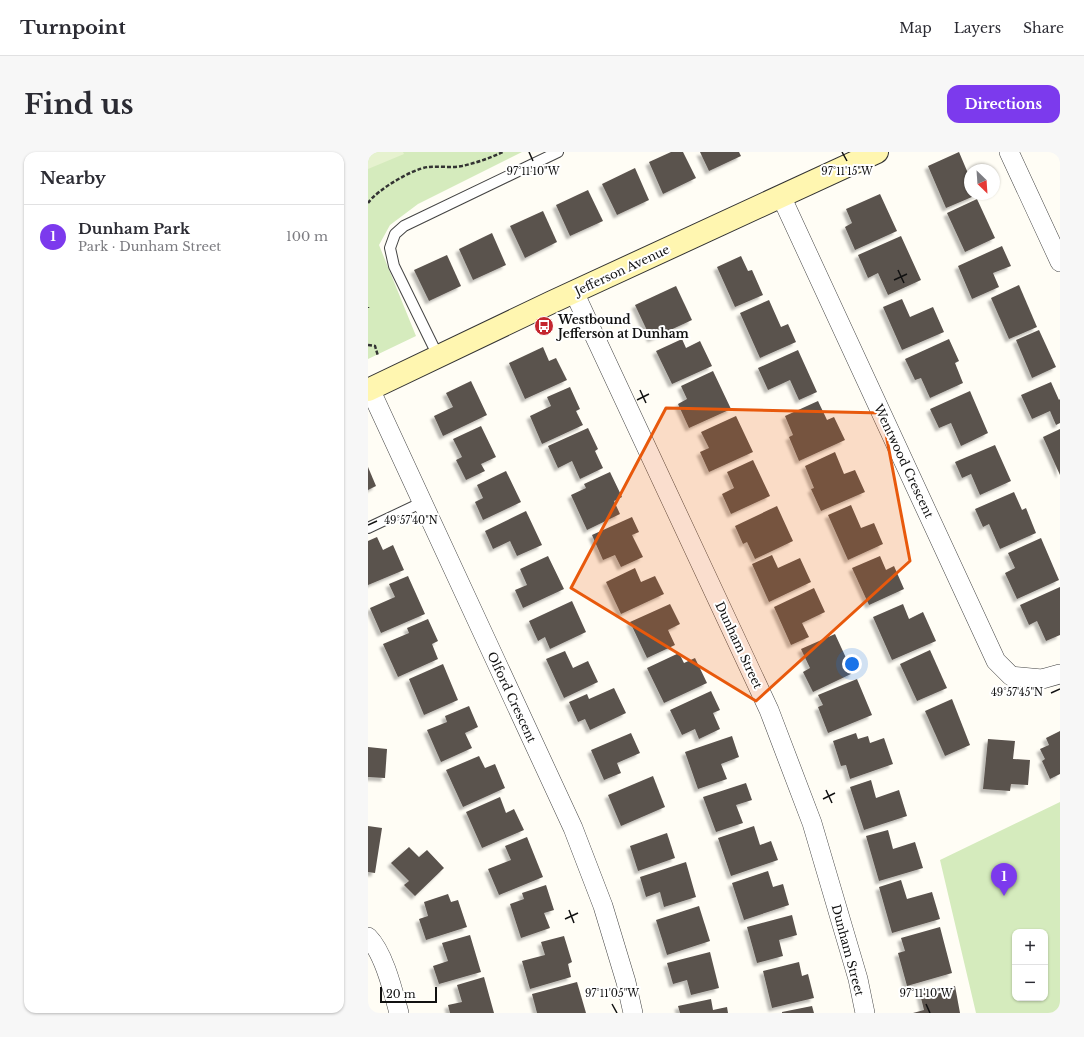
<!DOCTYPE html>
<meta charset="utf-8">
<style>
:root{--surface:#fff;--page:#f7f7f7;--text:#2b2b33;--muted:#7c7c81;--line:#e1e1e2;--accent:#7c3aed}
body{margin:0;font-family:"Libre Baskerville",serif;background:var(--page);color:var(--text)}
.controls{position:absolute;right:12px;bottom:12px;display:grid;overflow:hidden;border-radius:8px;box-shadow:0 1px 3px #0004}
.controls button{width:36px;height:36px;display:grid;place-items:center;padding:0;border:0;border-bottom:1px solid var(--line);background:var(--surface);color:var(--text);font:20px sans-serif}
.compass{position:absolute;left:596px;top:12px;width:36px;height:36px;border-radius:50%;background:var(--surface);box-shadow:0 1px 3px #0004;rotate:155deg}
.scale{position:absolute;left:12px;bottom:10px;width:57px;box-sizing:border-box;padding-left:4px;border:2px solid #111;border-top:0;font-size:11px;line-height:14px;white-space:nowrap;color:#111;-webkit-text-stroke:3px #fff;paint-order:stroke}
.you{position:absolute;left:484px;top:512px;width:14px;height:14px;margin:-10px;border:3px solid #fff;border-radius:50%;background:#1a73e8;box-shadow:0 0 0 6px #1a73e833}
.badge{display:grid;place-items:center;width:26px;height:26px;border-radius:50%;background:var(--accent);color:#fff;font-size:13px;font-weight:700}
.pin{position:absolute;translate:-50% -33px;filter:drop-shadow(0 1px 2px #0008)}
.pin::after{content:'';position:absolute;top:21px;width:14px;height:12px;background:inherit;clip-path:polygon(0 0,100% 0,50% 100%)}
.list{margin:0;padding:0;list-style:none}
h2{display:flex;justify-content:space-between;align-items:center;height:52px;margin:0;padding:0 16px;font-size:17px}
h2 small{font-size:13px;font-weight:400;color:var(--muted)}
.list li{display:grid;grid-template-columns:26px 1fr auto;gap:12px;align-items:center;box-sizing:border-box;height:64px;padding:0 16px;border-top:1px solid var(--line)}
.list b{display:block;font-size:15px;white-space:nowrap}
.list p{margin:0;font-size:13px;white-space:nowrap;color:var(--muted)}
.list em{font-size:13px;font-style:normal;color:var(--muted)}
.map{position:relative;flex:none;width:692px;height:861px;overflow:hidden;border-radius:12px}
header{display:flex;align-items:center;gap:24px;box-sizing:border-box;height:56px;padding:0 20px;background:var(--surface);border-bottom:1px solid var(--line)}
header strong{font-size:19px}
nav{display:flex;gap:22px;margin-inline-start:auto;font-size:14px}
.intro{display:flex;align-items:center;justify-content:space-between;box-sizing:border-box;height:96px;padding:0 24px}
h1{margin:0;font-size:28px}
.button{padding:10px 18px;border-radius:12px;background:var(--accent);color:#fff;font-size:14px;font-weight:700}
main{display:flex;gap:24px;padding:0 24px}
aside{flex:1;background:var(--surface);border-radius:12px;box-shadow:0 1px 3px #0004}
.map>svg:first-child{display:block}
.green{fill:#d5ebbd;fill-rule:evenodd}
.pitch{fill:#e6f2cf}
.building{fill:#5a524d;filter:url(#shadow)}
.lines{fill:none;stroke-linecap:round;stroke-linejoin:round}
.lane-casing{stroke:#444;stroke-width:12}
.street-casing{stroke:#444;stroke-width:20}
.secondary-casing{stroke:#333;stroke-width:24}
.path{stroke:#333;stroke-width:2.5;stroke-dasharray:4 2;stroke-linecap:butt}
.lane{stroke:#fff;stroke-width:10}
.street{stroke:#fff;stroke-width:19}
.secondary{stroke:#fff6b0;stroke-width:22}
.marked{fill:#e8590c;fill-opacity:0.2;stroke:#e8590c;stroke-width:3;stroke-linejoin:round}
.ticks{fill:none;stroke:#111;stroke-width:1.5}
.labels{text-anchor:middle;dominant-baseline:central;stroke-width:4;stroke-linejoin:round;paint-order:stroke}
.street-label{font-size:12px;fill:#111;stroke:#fff}
.poi-label{font-size:12px;font-weight:bold;fill:#111;stroke:#fff;text-anchor:start}
.ticks-label{font-size:10px;text-anchor:middle;fill:#111;stroke:#fff;stroke-width:4;stroke-linejoin:round;paint-order:stroke}
</style>
<header>
<strong>Turnpoint</strong>
<nav><a>Map</a><a>Layers</a><a>Share</a></nav>
</header>
<div class="intro"><h1>Find us</h1><a class="button">Directions</a></div>
<main>
<aside>
<h2>Nearby<small></small></h2>
<ul class="list">
<li><span class="badge">1</span><div><b>Dunham Park</b><p>Park · Dunham Street</p></div><em>100 m</em></li>
</ul>
</aside>
<div class="map">
<svg width="692" height="861" viewBox="0 0 692 861">
<defs>
<filter id="shadow"><feDropShadow dx="-3.5" dy="3.5" stdDeviation="1" flood-color="#0004"/></filter>
</defs>
<rect width="100%" height="100%" fill="#fffdf5"/>
<g class="green">
<polygon points="0,0 154,0 50,52 22,73 11,93 48,184 0,207"/>
<path d="M692,650v211h-84l-36,-153zM647,780h30v66h-30z"/>
</g>
<polygon class="pitch" points="0,0 35,0 36,2 0,17"/>
<g class="building">
<polygon points="303,0 315,0 328,26 295,42 281,10"/>
<polygon points="332,0 371,0 373,4 341,19"/>
<polygon points="591,0 602,26 602,42 611,42 578,56 560,14"/>
<polygon points="267,16 281,48 249,63 234,32"/>
<polygon points="220,38 235,69 202,84 188,53"/>
<polygon points="512,42 529,79 487,98 477,75 484,71 478,57"/>
<polygon points="609,47 627,86 597,100 579,61"/>
<polygon points="175,59 189,90 157,106 142,74"/>
<polygon points="124,81 138,113 105,128 91,97"/>
<polygon points="533,84 553,128 520,143 510,121 500,126 490,103"/>
<polygon points="634,94 643,114 625,121 631,135 604,147 590,114"/>
<polygon points="79,103 93,134 61,149 46,118"/>
<polygon points="373,104 380,119 384,118 395,143 367,155 349,115"/>
<polygon points="651,133 669,175 641,187 623,146"/>
<polygon points="308,134 324,168 283,187 267,153"/>
<polygon points="534,147 542,165 565,155 576,180 534,198 515,155"/>
<polygon points="401,148 413,175 420,172 428,190 392,206 372,161"/>
<polygon points="671,178 688,215 664,226 648,188"/>
<polygon points="314,187 318,196 332,189 344,214 304,232 288,199"/>
<polygon points="581,187 591,209 587,211 595,231 562,246 553,226 547,228 537,207"/>
<polygon points="175,195 181,209 188,206 199,228 157,247 141,211"/>
<polygon points="430,198 449,240 431,248 422,228 400,238 390,216"/>
<polygon points="345,219 363,257 321,276 310,252 319,247 313,234"/>
<polygon points="103,229 119,263 75,284 66,264 85,255 78,241"/>
<polygon points="683,230 691,248 692,247 692,271 688,273 682,259 664,267 653,243"/>
<polygon points="202,235 212,257 208,259 215,273 174,292 162,264 183,254 179,245"/>
<polygon points="602,239 620,281 593,294 583,271 571,276 562,257"/>
<polygon points="450,249 459,268 466,265 477,288 431,309 421,285 425,283 417,264"/>
<polygon points="368,264 385,300 341,320 332,300 341,296 333,280"/>
<polygon points="113,274 128,305 113,312 117,319 98,328 88,308 94,305 85,287"/>
<polygon points="220,276 230,297 227,299 235,316 212,327 204,309 190,316 180,294"/>
<polygon points="692,277 692,323 675,285"/>
<polygon points="627,293 643,329 612,343 603,322 594,326 587,310"/>
<polygon points="467,300 476,322 487,318 497,340 453,359 443,337 446,336 437,314"/>
<polygon points="385,308 402,344 363,362 354,342 366,336 359,320"/>
<polygon points="0,315 8,334 0,338"/>
<polygon points="138,319 153,350 115,368 107,350 115,346 109,333"/>
<polygon points="242,320 254,345 246,349 252,362 219,378 203,343 218,336 216,332"/>
<polygon points="646,340 654,358 658,356 668,381 632,397 621,372 615,375 607,357"/>
<polygon points="483,353 493,376 506,371 515,392 480,408 460,363"/>
<polygon points="409,354 425,389 387,407 379,390 375,392 367,374"/>
<polygon points="158,359 174,393 149,404 142,389 125,397 117,379"/>
<polygon points="264,365 271,380 264,383 275,405 253,415 247,403 235,408 224,383"/>
<polygon points="9,385 15,398 25,393 36,418 0,433 0,389"/>
<polygon points="673,386 691,428 649,447 637,421 647,416 640,401"/>
<polygon points="404,403 410,416 432,406 443,430 401,450 384,412"/>
<polygon points="180,404 196,437 155,456 147,438 159,433 152,417"/>
<polygon points="512,404 518,418 526,414 536,437 501,453 484,416"/>
<polygon points="267,416 273,430 287,424 296,442 253,462 238,430"/>
<polygon points="40,424 57,462 13,481 2,456 27,445 21,432"/>
<polygon points="692,435 692,483 678,489 669,469 661,473 652,453"/>
<polygon points="446,436 457,460 434,471 441,485 423,493 406,455"/>
<polygon points="204,449 218,480 182,497 177,485 170,489 161,469"/>
<polygon points="302,452 312,472 300,478 307,493 279,506 262,470"/>
<polygon points="535,452 541,467 555,460 568,489 524,508 505,465"/>
<polygon points="60,467 70,489 64,492 70,507 30,525 15,492 41,481 39,476"/>
<polygon points="467,482 485,521 445,540 435,520 442,516 433,497"/>
<polygon points="562,498 579,536 549,549 532,512"/>
<polygon points="197,499 205,516 220,509 230,530 196,546 178,507"/>
<polygon points="311,501 316,511 327,506 339,531 296,551 279,516"/>
<polygon points="75,512 90,548 56,563 41,527"/>
<polygon points="489,527 504,563 460,581 450,555 455,553 450,543"/>
<polygon points="246,536 258,561 222,578 217,567 210,570 201,550 219,542 221,547"/>
<polygon points="343,539 352,558 345,561 352,577 331,587 327,577 314,583 302,558"/>
<polygon points="584,547 602,593 577,604 557,559"/>
<polygon points="101,554 110,575 97,581 104,596 73,610 59,578 79,570 77,564"/>
<polygon points="692,579 692,622 682,627 674,609 677,607 672,597 681,593 678,586"/>
<polygon points="263,581 272,601 249,611 253,621 236,628 223,598"/>
<polygon points="488,581 490,587 500,584 502,591 516,586 525,612 482,627 478,613 473,614 465,589"/>
<polygon points="364,584 371,605 353,612 359,627 330,637 317,600"/>
<polygon points="620,587 647,589 645,607 662,608 660,633 643,632 642,639 615,637"/>
<polygon points="0,595 19,597 17,626 0,625"/>
<polygon points="111,604 117,616 127,612 137,636 95,655 78,618"/>
<polygon points="285,624 297,655 253,674 240,643"/>
<polygon points="503,628 508,646 531,638 539,664 496,678 482,635"/>
<polygon points="378,631 384,648 368,653 375,671 348,680 335,645"/>
<polygon points="132,645 138,661 146,657 156,678 114,696 98,660"/>
<polygon points="0,674 14,676 7,721 0,720"/>
<polygon points="386,674 392,693 403,689 410,708 363,724 350,686"/>
<polygon points="520,678 525,697 547,690 555,716 511,729 498,684"/>
<polygon points="299,681 307,706 270,719 262,694"/>
<polygon points="159,685 175,725 131,743 120,717 143,708 137,694"/>
<polygon points="41,695 51,705 59,698 76,716 47,744 36,733 41,729 23,711"/>
<polygon points="318,710 328,745 296,755 292,740 278,745 272,725"/>
<polygon points="400,719 405,735 415,732 421,753 376,768 364,731"/>
<polygon points="533,728 539,747 564,740 572,767 524,781 511,735"/>
<polygon points="178,733 186,758 176,761 182,776 153,786 142,752 156,747 154,741"/>
<polygon points="80,742 83,750 90,748 99,775 58,788 51,767 60,764 56,750"/>
<polygon points="331,754 342,789 299,803 288,768"/>
<polygon points="424,763 429,783 411,788 415,804 389,811 379,775"/>
<polygon points="572,775 584,821 539,834 530,801 537,799 533,786"/>
<polygon points="102,783 113,820 71,832 65,814 80,809 74,791"/>
<polygon points="196,784 204,810 200,812 203,825 162,837 154,809 177,803 173,790"/>
<polygon points="342,800 351,836 323,843 319,828 305,832 299,811"/>
<polygon points="431,810 434,824 440,822 446,846 404,856 395,819"/>
<polygon points="116,825 126,861 82,861 80,853 94,850 89,833"/>
<polygon points="209,830 218,861 169,861 164,842"/>
<polygon points="587,834 592,861 545,861 556,858 552,842"/>
<polygon points="343,847 345,858 359,855 360,861 312,861 310,854"/>
<polygon points="444,854 446,861 414,861 414,860"/>
</g>
<g class="lines">
<defs>
<g id="lane">
<polyline points="70,204 26,114 22,96 27,82 36,74 190,0"/>
<polyline points="0,376 55,350"/>
</g>
<g id="street">
<polyline points="641,0 692,110"/>
<polyline points="413,44 628,509 643,524 674,527 692,522"/>
<polyline points="206,140 401,558 444,671 490,827 497,861"/>
<polyline points="2,237 205,676 235,754 258,830 265,861"/>
<path d="M0,785c16,16 25,54 31,76"/>
</g>
<polyline id="secondary" points="0,238 184,150 509,0"/>
</defs>
<use href="#lane" class="lane-casing"/>
<use href="#street" class="street-casing"/>
<use href="#secondary" class="secondary-casing"/>
<g class="path">
<path d="M0,51c9,-13 44,-34 60,-36 11,-1 23,1 34,-1 14,-3 28,-8 41,-14"/>
<polyline points="0,155 0,156"/>
<polyline points="0,193 7,194 10,204"/>
</g>
<use href="#lane" class="lane"/>
<use href="#street" class="street"/>
<use href="#secondary" class="secondary"/>
</g>
<path class="marked" d="M298,256l216,5 28,148 -154,140 -185,-113z"/>
<path class="ticks" d="M161,0l4,9M474,0l5,9M530,118l6,13M526,128l13,-6M272,238l6,13M269,248l12,-6M0,373l9,-4M683,541l9,-4M458,638l6,13M455,647l12,-6M201,758l5,13M197,767l13,-6M244,852l5,9M558,852l4,9"/>
<defs>
<symbol id="bus-disc" viewBox="-11 -11 22 22"><circle r="9.5" fill="#c4262e" stroke="#fff"/><path d="M-5-6H5V4H4V6H2V4H-2V6H-4V4H-5ZM-3.5-4V0h7V-4ZM-3.5 1.2v1.5H-2V1.2ZM2 1.2v1.5H3.5V1.2Z" fill="#fff"/></symbol>
</defs>
<g fill-rule="evenodd">
<use href="#bus-disc" x="165" y="163" width="22" height="22"/>
</g>
<g class="labels">
<g class="street-label">
<text transform="translate(254 118) rotate(-25)">Jefferson Avenue</text>
<text transform="translate(536 309) rotate(65)">Wentwood Crescent</text>
<text transform="translate(371 493) rotate(65)">Dunham Street</text>
<text transform="translate(144 545) rotate(65)">Olford Crescent</text>
<text transform="translate(480 798) rotate(75)">Dunham Street</text>
</g>
<g class="poi-label">
<text x="190" y="167">Westbound<tspan x="190" dy="14">Jefferson at Dunham</tspan></text>
</g>
</g>
<g class="ticks-label">
<text x="165" y="23">97°11'10"W</text>
<text x="479" y="23">97°11'15"W</text>
<text x="43" y="372">49°57'40"N</text>
<text x="649" y="544">49°57'45"N</text>
<text x="244" y="845">97°11'05"W</text>
<text x="558" y="845">97°11'10"W</text>
</g>
</svg>
<div class="controls">
<button>+</button>
<button>−</button>
</div>
<svg class="compass" viewBox="-18 -18 36 36"><path d="M0-13l5 13h-10z" fill="#e53935"/><path d="M0 13l5-13h-10z" fill="#7c7c81"/></svg>
<div class="scale">20 m</div>
<div class="you"></div>
<div class="pin badge" style="left:636px;top:744px">1</div>
</div>
</main>
